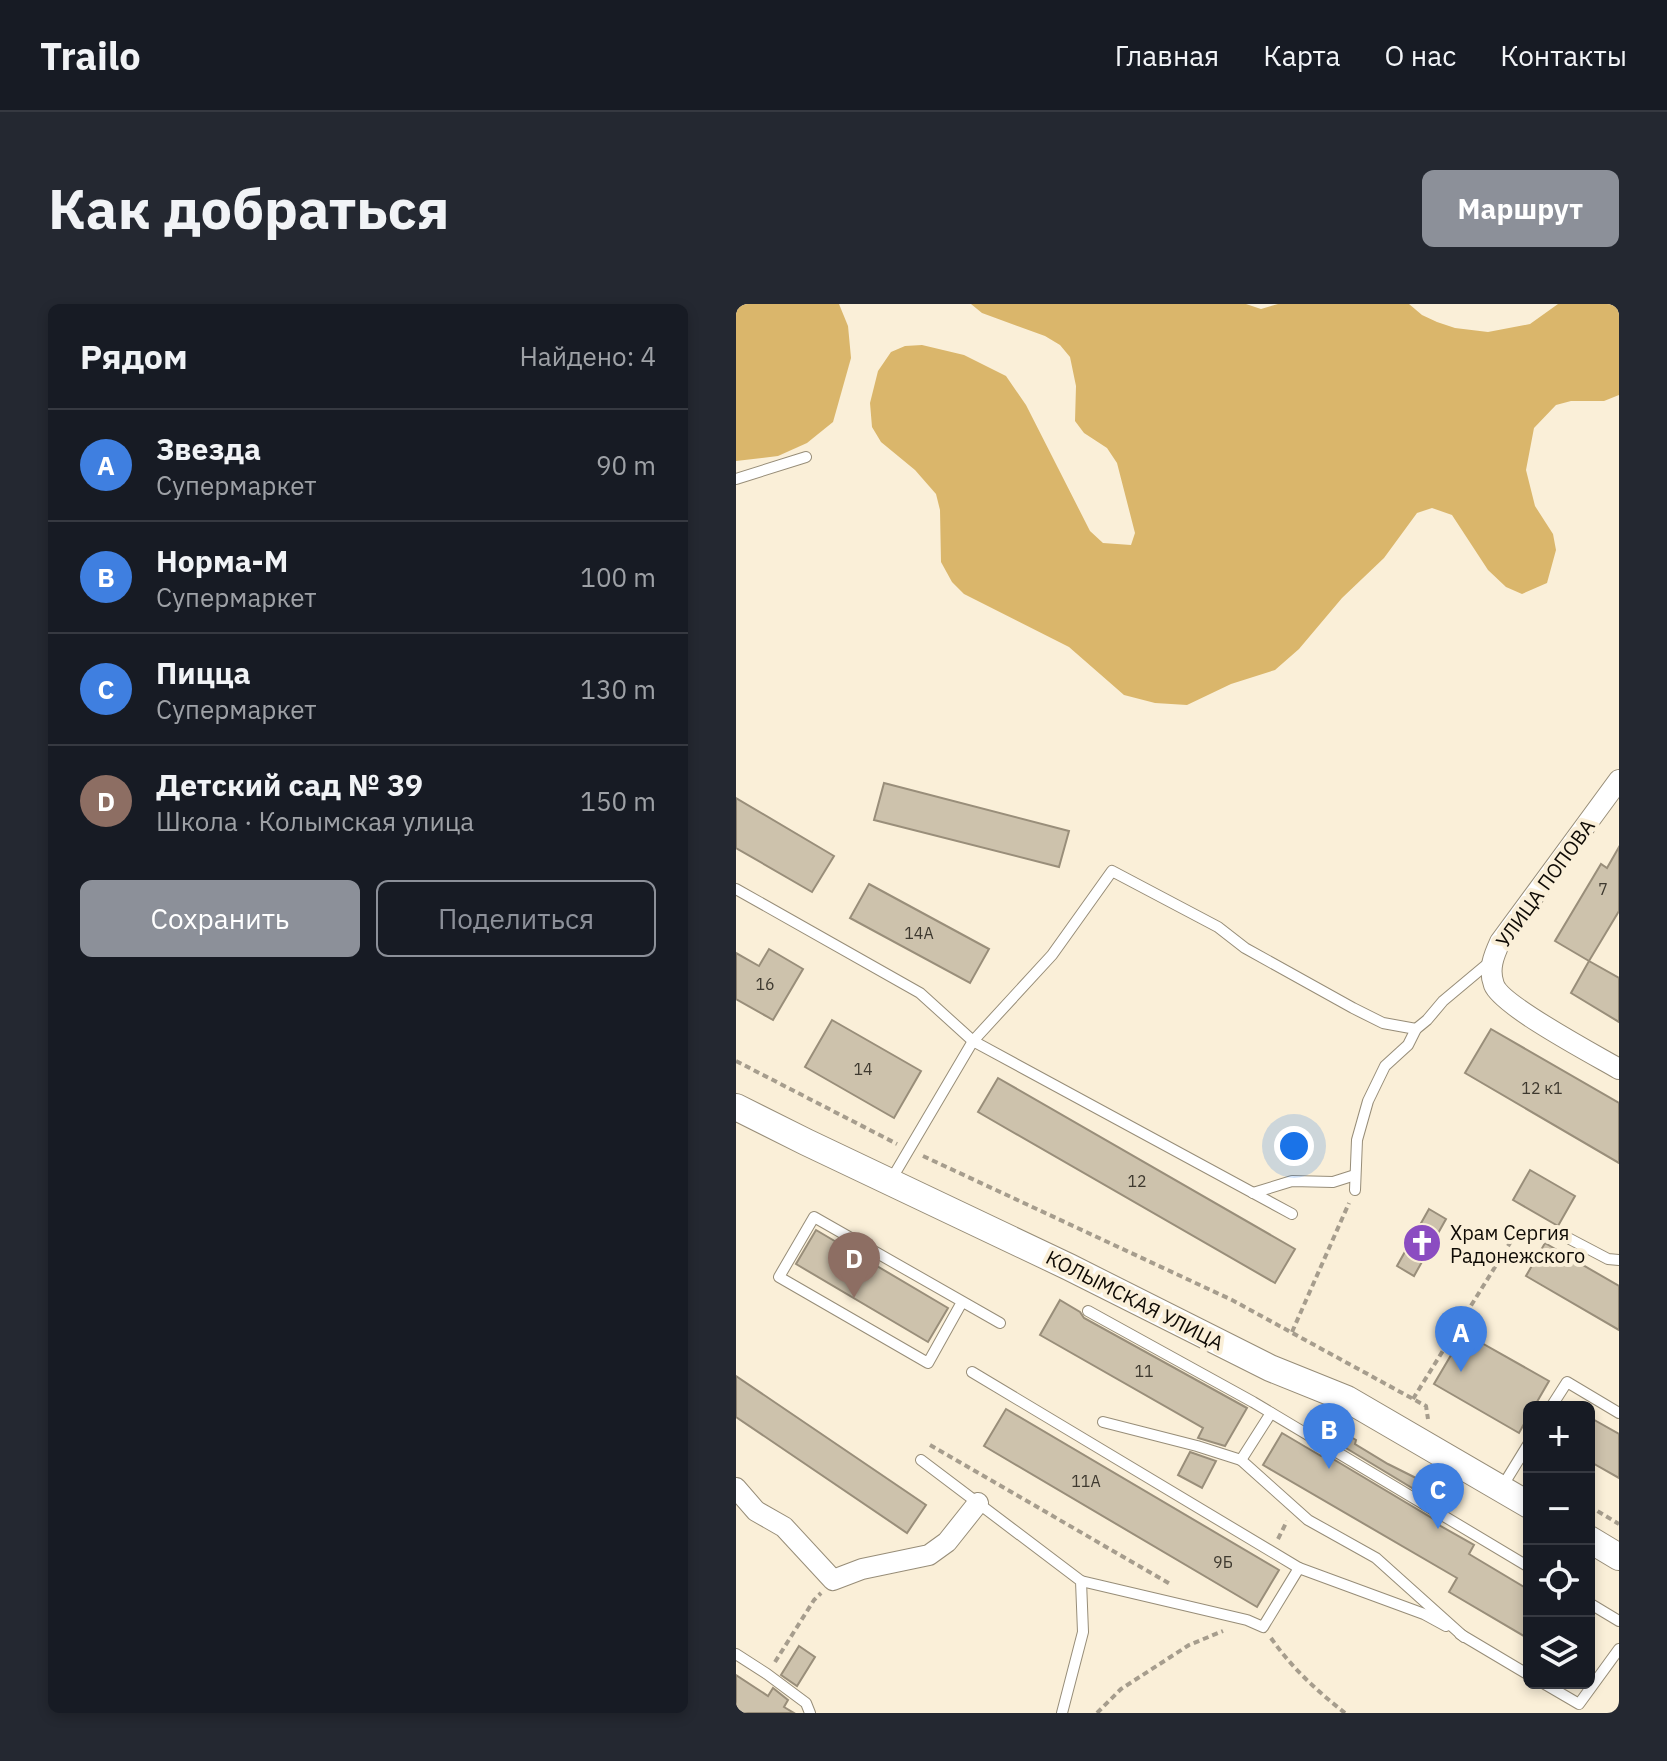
<!DOCTYPE html>
<html lang="ru">
<meta charset="utf-8">
<style>
:root{--surface:#171b24;--page:#242831;--text:#f1f3f6;--muted:#9ea1a6;--line:#363941;--accent:#8c9099}
body{margin:0;font-family:"IBM Plex Sans",sans-serif;background:var(--page);color:var(--text)}
.controls{position:absolute;right:24px;bottom:24px;display:grid;overflow:hidden;border-radius:12px;box-shadow:0 4px 12px #0003}
.controls button{width:72px;height:72px;display:grid;place-items:center;padding:0;border:0;border-bottom:2px solid var(--line);background:var(--surface);color:var(--text);font:40px sans-serif}
.you{position:absolute;left:558px;top:842px;width:28px;height:28px;margin:-20px;border:6px solid #fff;border-radius:50%;background:#1a73e8;box-shadow:0 0 0 12px #1a73e833}
.badge{display:grid;place-items:center;width:52px;height:52px;border-radius:50%;background:var(--accent);color:#fff;font-size:26px;font-weight:700}
.pin{position:absolute;translate:-50% -66px;filter:drop-shadow(0 2px 4px #0008)}
.pin::after{content:'';position:absolute;top:42px;width:28px;height:24px;background:inherit;clip-path:polygon(0 0,100% 0,50% 100%)}
.list{margin:0;padding:0;list-style:none}
h2{display:flex;justify-content:space-between;align-items:center;height:104px;margin:0;padding:0 32px;font-size:34px}
h2 small{font-size:26px;font-weight:400;color:var(--muted)}
.list li{display:grid;grid-template-columns:52px 1fr auto;gap:24px;align-items:center;box-sizing:border-box;height:112px;padding:0 32px;border-top:2px solid var(--line)}
.list b{display:block;font-size:30px;white-space:nowrap}
.list p{margin:0;font-size:26px;white-space:nowrap;color:var(--muted)}
.list em{font-size:26px;font-style:normal;color:var(--muted)}
.actions{display:flex;gap:16px;padding:24px 32px}
.actions a{flex:1;padding:18px 0;border:2px solid var(--accent);border-radius:12px;text-align:center;font-size:28px;color:var(--accent)}
.actions .main{background:var(--accent);color:#fff}
.icon{flex:none;width:44px;height:44px;fill:none;stroke:currentColor;stroke-width:2;stroke-linecap:round;stroke-linejoin:round}
.map{position:relative;flex:none;width:883px;height:1409px;overflow:hidden;border-radius:12px}
header{display:flex;align-items:center;gap:48px;box-sizing:border-box;height:112px;padding:0 40px;background:var(--surface);border-bottom:2px solid var(--line)}
header strong{font-size:38px}
nav{display:flex;gap:44px;margin-inline-start:auto;font-size:28px}
.intro{display:flex;align-items:center;justify-content:space-between;box-sizing:border-box;height:192px;padding:0 48px}
h1{margin:0;font-size:56px}
.button{padding:20px 36px;border-radius:12px;background:var(--accent);color:#fff;font-size:28px;font-weight:700}
main{display:flex;gap:48px;padding:0 48px}
aside{flex:1;background:var(--surface);border-radius:12px;box-shadow:0 4px 12px #0003}
.map>svg:first-child{display:block}
.forest{fill:#dab66b}
.building{fill:#cdc2ac;stroke:#998e7a;stroke-width:2}
.lines{fill:none;stroke-linecap:round;stroke-linejoin:round}
.service-casing{stroke:#978d78;stroke-width:12}
.minor-casing{stroke:#978d78;stroke-width:22}
.tertiary-casing{stroke:#978d78;stroke-width:28}
.path{stroke:#a69d8d;stroke-width:4;stroke-dasharray:6 4;stroke-linecap:butt}
.service{stroke:#fff;stroke-width:10}
.minor{stroke:#fff;stroke-width:20}
.tertiary{stroke:#fff;stroke-width:26}
.labels{text-anchor:middle;dominant-baseline:central;stroke-width:8;stroke-linejoin:round;paint-order:stroke}
.number-label{font-size:16px;fill:#3e392f}
.street-label{font-size:20px;fill:#0f0b05;stroke:#faefd8}
.poi-label{font-size:20px;fill:#0f0b05;stroke:#faefd8;text-anchor:start}
</style>
<header>
<strong>Trailo</strong>
<nav><a>Главная</a><a>Карта</a><a>О нас</a><a>Контакты</a></nav>
</header>
<div class="intro"><h1>Как добраться</h1><a class="button">Маршрут</a></div>
<main>
<aside>
<h2>Рядом<small>Найдено: 4</small></h2>
<ul class="list">
<li><span class="badge" style="background:#3f7fe0">A</span><div><b>Звезда</b><p>Супермаркет</p></div><em>90 m</em></li>
<li><span class="badge" style="background:#3f7fe0">B</span><div><b>Норма-М</b><p>Супермаркет</p></div><em>100 m</em></li>
<li><span class="badge" style="background:#3f7fe0">C</span><div><b>Пицца</b><p>Супермаркет</p></div><em>130 m</em></li>
<li><span class="badge" style="background:#8d6e63">D</span><div><b>Детский сад № 39</b><p>Школа · Колымская улица</p></div><em>150 m</em></li>
</ul>
<div class="actions"><a class="main">Сохранить</a><a>Поделиться</a></div>
</aside>
<div class="map">
<svg width="883" height="1409" viewBox="0 0 883 1409">
<rect width="100%" height="100%" fill="#faefd8"/>
<g class="forest">
<polygon points="0,0 103,0 112,22 115,54 97,118 71,139 42,152 0,157"/>
<polygon points="235,0 510,0 525,5 542,0 673,0 686,11 701,18 719,24 752,28 794,20 822,0 883,0 883,91 868,97 835,97 820,101 798,124 790,166 799,202 817,230 820,246 811,279 786,290 770,283 752,266 716,211 696,204 681,209 648,254 606,294 563,345 539,366 495,380 451,401 419,399 388,391 333,343 228,290 216,278 205,258 204,206 200,190 179,166 145,138 136,123 134,99 142,67 155,48 169,42 186,41 228,51 270,72 290,101 354,227 367,239 395,241 399,229 381,159 371,144 348,129 339,117 340,82 334,53 324,41 309,32 246,9"/>
</g>
<g class="building">
<polygon points="148,479 333,527 323,563 138,516"/>
<polygon points="0,494 98,552 76,588 0,544"/>
<polygon points="883,543 883,607 853,657 819,637 865,560 871,564"/>
<polygon points="133,580 253,645 234,679 114,614"/>
<polygon points="33,645 67,665 37,716 0,695 0,649 23,662"/>
<polygon points="853,657 883,674 883,718 835,689"/>
<polygon points="96,716 185,767 158,814 69,763"/>
<polygon points="755,725 883,799 883,859 729,769"/>
<polygon points="262,774 559,945 539,979 242,808"/>
<polygon points="794,866 839,892 822,922 777,896"/>
<polygon points="693,905 710,915 678,972 661,962"/>
<polygon points="80,926 212,1004 192,1038 60,960"/>
<polygon points="809,939 883,982 883,1026 790,972"/>
<polygon points="324,996 344,1008 348,1014 511,1104 489,1142 462,1134 467,1124 304,1031"/>
<polygon points="728,1029 813,1077 798,1103 793,1103 793,1111 783,1129 698,1080"/>
<polygon points="0,1072 190,1201 171,1229 0,1113"/>
<polygon points="270,1105 543,1266 521,1303 248,1142"/>
<polygon points="853,1113 883,1130 883,1174 853,1157"/>
<polygon points="601,1125 620,1136 619,1140 652,1160 718,1193 711,1205 595,1135"/>
<polygon points="546,1129 585,1152 587,1149 704,1219 703,1221 738,1241 733,1250 793,1286 793,1335 713,1288 721,1274 527,1161"/>
<polygon points="454,1148 480,1157 466,1184 442,1171"/>
<polygon points="63,1342 79,1353 61,1382 45,1371"/>
<polygon points="0,1371 32,1392 37,1384 52,1396 48,1403 58,1409 0,1409"/>
</g>
<g class="lines">
<defs>
<g id="service">
<polyline points="0,175 70,153"/>
<polyline points="0,585 184,689 237,737 556,910"/>
<polyline points="155,876 237,737 316,651 376,567 482,623 509,644 617,704 647,719 680,725"/>
<polyline points="619,886 621,836 632,797 649,762 672,741 680,725 691,716 707,697 756,656"/>
<polyline points="517,889 556,877 597,878 619,871"/>
<polyline points="832,934 872,955 883,956"/>
<polyline points="226,998 192,1059 43,973 78,913 264,1019"/>
<polyline points="352,1007 517,1098 793,1263"/>
<polyline points="236,1068 563,1264 527,1323 511,1316 345,1277"/>
<polyline points="815,1103 831,1078 883,1109"/>
<polyline points="535,1109 505,1156 572,1216 640,1254 728,1333"/>
<polyline points="367,1118 461,1142 505,1156"/>
<polyline points="185,1156 345,1277 347,1328 326,1409"/>
<polyline points="766,1183 793,1139"/>
<polyline points="563,1264 688,1310 710,1322"/>
<polyline points="853,1299 883,1317"/>
<polyline points="724,1330 793,1371"/>
<polyline points="0,1350 31,1370 70,1399 74,1409"/>
<polyline points="807,1379 843,1400 883,1345"/>
</g>
<g id="minor">
<path d="M883,476l-119,162c-6,13 -12,27 -6,43 8,21 101,70 125,84"/>
<polyline points="0,1184 20,1207 48,1223 97,1276 126,1265 193,1251 211,1238 242,1199"/>
</g>
<g id="tertiary">
<polyline points="0,803 70,838 333,963 534,1064 611,1095 793,1201"/>
<polyline points="853,1235 883,1253"/>
</g>
</defs>
<use href="#service" class="service-casing"/>
<use href="#minor" class="minor-casing"/>
<use href="#tertiary" class="tertiary-casing"/>
<g class="path">
<polyline points="0,757 161,840"/>
<polyline points="187,852 496,996 690,1102 692,1115"/>
<polyline points="556,1028 613,899"/>
<polyline points="677,1095 777,934 789,925 818,931"/>
<polyline points="194,1141 436,1281"/>
<polyline points="853,1202 883,1220"/>
<polyline points="542,1235 551,1217"/>
<path d="M535,1334c20,29 46,53 74,75"/>
<polyline points="39,1358 78,1296 85,1289"/>
<polyline points="361,1409 385,1385 453,1341 487,1327"/>
</g>
<use href="#service" class="service"/>
<use href="#minor" class="minor"/>
<use href="#tertiary" class="tertiary"/>
</g>
<defs>
<symbol id="church-disc" viewBox="-11 -11 22 22"><circle r="9.5" fill="#8b4cc1" stroke="#faefd8"/><path d="M-1.2-6h2.4v3.5h3.3v2.4h-3.3V6h-2.4V-.1h-3.3v-2.4h3.3Z" fill="#fff"/></symbol>
</defs>
<g fill-rule="evenodd">
<use href="#church-disc" x="664" y="917" width="44" height="44"/>
</g>
<g class="labels">
<g class="number-label">
<text x="867" y="585">7</text>
<text x="183" y="629">14А</text>
<text x="29" y="680">16</text>
<text x="127" y="765">14</text>
<text x="806" y="784">12 к1</text>
<text x="401" y="877">12</text>
<text x="408" y="1067">11</text>
<text x="350" y="1177">11А</text>
<text x="487" y="1258">9Б</text>
</g>
<g class="street-label">
<text transform="translate(809 579) rotate(-54)">УЛИЦА ПОПОВА</text>
<text transform="translate(399 996) rotate(27)">КОЛЫМСКАЯ УЛИЦА</text>
</g>
<g class="poi-label">
<text x="714" y="928">Храм Сергия<tspan x="714" dy="23">Радонежского</tspan></text>
</g>
</g>
</svg>
<div class="controls">
<button>+</button>
<button>−</button>
<button><svg class="icon" aria-label="locate" viewBox="0 0 24 24"><circle cx="12" cy="12" r="6"/><path d="M12 2v4M12 18v4M2 12h4M18 12h4"/></svg></button>
<button><svg class="icon" aria-label="layers" viewBox="0 0 24 24"><path d="M12 4l9 5-9 5-9-5zM3 14l9 5 9-5"/></svg></button>
</div>
<div class="you"></div>
<div class="pin badge" style="left:725px;top:1068px;background:#3f7fe0">A</div>
<div class="pin badge" style="left:593px;top:1165px;background:#3f7fe0">B</div>
<div class="pin badge" style="left:702px;top:1225px;background:#3f7fe0">C</div>
<div class="pin badge" style="left:118px;top:994px;background:#8d6e63">D</div>
</div>
</main>
